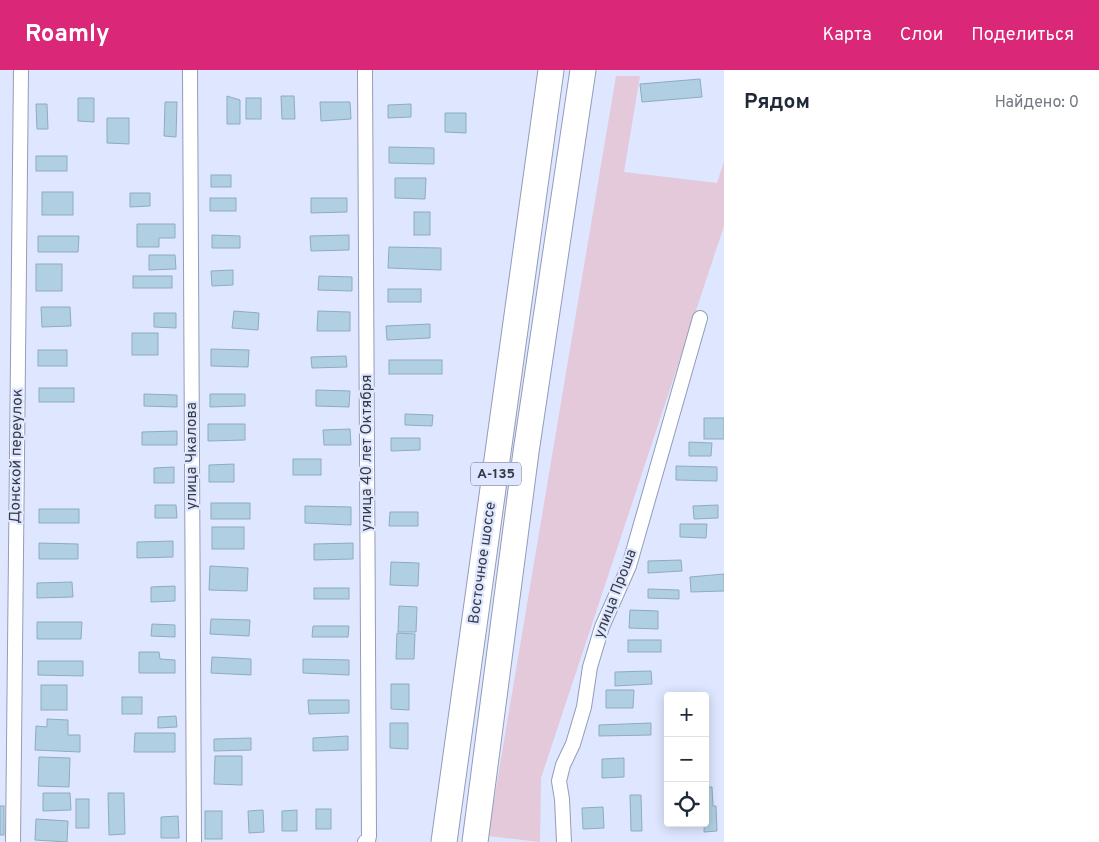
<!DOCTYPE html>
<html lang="ru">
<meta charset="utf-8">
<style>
:root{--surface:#fff;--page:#f6f6f7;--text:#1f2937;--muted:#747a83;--line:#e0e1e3;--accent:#db2777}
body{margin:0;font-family:Overpass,sans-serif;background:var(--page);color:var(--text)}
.controls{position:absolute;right:15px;bottom:15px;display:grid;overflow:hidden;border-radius:5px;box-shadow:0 2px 12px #0003}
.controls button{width:45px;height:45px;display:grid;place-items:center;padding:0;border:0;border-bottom:1px solid var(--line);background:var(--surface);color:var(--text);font:25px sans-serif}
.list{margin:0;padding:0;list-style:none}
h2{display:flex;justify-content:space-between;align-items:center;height:65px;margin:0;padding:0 20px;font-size:21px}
h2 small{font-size:16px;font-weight:400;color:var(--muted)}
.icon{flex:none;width:28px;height:28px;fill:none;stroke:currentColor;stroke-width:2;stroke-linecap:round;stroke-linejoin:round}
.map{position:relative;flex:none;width:724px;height:772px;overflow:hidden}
header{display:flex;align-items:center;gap:30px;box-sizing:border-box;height:70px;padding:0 25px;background:var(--accent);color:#fff}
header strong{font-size:24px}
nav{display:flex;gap:28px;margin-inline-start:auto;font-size:18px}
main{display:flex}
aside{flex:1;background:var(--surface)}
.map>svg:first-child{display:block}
.green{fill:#e3c9d9}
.building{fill:#b0cfe2;stroke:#8eacbf}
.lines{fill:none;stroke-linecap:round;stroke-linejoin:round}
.street-casing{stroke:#939cb9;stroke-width:16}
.highway-casing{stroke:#939cb9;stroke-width:27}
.street{stroke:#fff;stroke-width:14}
.highway{stroke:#fff;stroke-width:25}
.labels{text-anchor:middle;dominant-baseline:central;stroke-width:4.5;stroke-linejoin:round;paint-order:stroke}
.shield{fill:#dee7ff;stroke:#696f7e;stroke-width:1}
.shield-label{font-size:14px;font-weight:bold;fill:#373b47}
.street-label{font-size:15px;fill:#373b47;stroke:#dee7ff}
</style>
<header>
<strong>Roamly</strong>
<nav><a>Карта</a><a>Слои</a><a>Поделиться</a></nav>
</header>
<main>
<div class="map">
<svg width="724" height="772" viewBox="0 0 724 772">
<rect width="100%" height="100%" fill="#dee7ff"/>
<polygon class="green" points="616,6 640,6 624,102 717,113 724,91 724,156 541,708 540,772 488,766"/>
<g class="building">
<polygon points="700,9 702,27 642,32 640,14"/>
<polygon points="227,26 240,30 240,54 227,54"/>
<polygon points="281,26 294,26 295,49 282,49"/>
<polygon points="78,28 94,28 94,52 78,51"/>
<rect x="246" y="28" width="15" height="21"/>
<polygon points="165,32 177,32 176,67 164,66"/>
<polygon points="320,32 350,32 351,49 321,51"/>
<polygon points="36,34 47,34 48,59 37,59"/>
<polygon points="411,34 411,47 388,48 388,35"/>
<polygon points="445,43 466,43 466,63 445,62"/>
<polygon points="107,48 129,48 129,74 107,73"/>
<polygon points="389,77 434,78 434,94 389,93"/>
<rect x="36" y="86" width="31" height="15"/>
<rect x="211" y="105" width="20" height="12"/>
<polygon points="395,108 426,108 425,129 395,128"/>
<rect x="42" y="122" width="31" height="23"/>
<polygon points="130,123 150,123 150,136 130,137"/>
<rect x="210" y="128" width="26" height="13"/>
<polygon points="311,128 347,128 347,142 311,143"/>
<rect x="414" y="142" width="16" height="23"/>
<polygon points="137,154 175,154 175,168 159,168 159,177 137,177"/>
<polygon points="212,165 240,166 240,178 212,178"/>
<polygon points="349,165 349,180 311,181 310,166"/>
<polygon points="38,166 79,166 78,182 38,182"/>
<polygon points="389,177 441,178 441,200 388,198"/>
<polygon points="149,185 175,185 176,199 149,200"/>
<rect x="36" y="194" width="26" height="27"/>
<polygon points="233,200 233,215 212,216 211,201"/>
<rect x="133" y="206" width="39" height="12"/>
<polygon points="319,206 352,207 352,221 318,220"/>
<rect x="388" y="219" width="33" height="13"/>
<polygon points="41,237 70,237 71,256 42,257"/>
<polygon points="234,241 259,243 258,260 232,258"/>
<polygon points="318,241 350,242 350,261 317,261"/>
<polygon points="154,243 176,243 176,258 154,257"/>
<polygon points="430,254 430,268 387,270 386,256"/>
<rect x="132" y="263" width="26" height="22"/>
<polygon points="211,279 249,280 248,297 211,296"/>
<rect x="38" y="280" width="29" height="16"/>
<polygon points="346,286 347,297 312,298 311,287"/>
<rect x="389" y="290" width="53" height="14"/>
<rect x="39" y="318" width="35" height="14"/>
<polygon points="316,320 350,321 349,337 316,336"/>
<polygon points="144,324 177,325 177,337 144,336"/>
<polygon points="210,324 245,324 245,336 210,337"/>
<polygon points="405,344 433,345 432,356 405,355"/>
<rect x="704" y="348" width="20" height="21"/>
<polygon points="208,354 245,354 245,370 208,371"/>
<polygon points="350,359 351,375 324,375 323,360"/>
<polygon points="177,361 177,375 142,375 142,362"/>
<polygon points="391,368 420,368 420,380 391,381"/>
<polygon points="689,372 712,373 711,386 689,386"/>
<rect x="293" y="389" width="28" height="16"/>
<polygon points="234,394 234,412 209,412 209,395"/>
<polygon points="676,396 717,397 717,411 676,410"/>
<polygon points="174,397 174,413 154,413 154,398"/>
<rect x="211" y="433" width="39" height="16"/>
<polygon points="155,435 176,435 177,448 155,448"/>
<polygon points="718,435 718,448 694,449 693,436"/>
<polygon points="305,436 351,437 351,455 305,453"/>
<rect x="39" y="439" width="40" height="14"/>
<polygon points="390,442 418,442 418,456 389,456"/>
<polygon points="680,454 707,454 706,468 680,467"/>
<rect x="212" y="457" width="32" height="22"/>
<polygon points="173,471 173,487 137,488 137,472"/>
<polygon points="39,473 78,474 78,489 39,489"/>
<polygon points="353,473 353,489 314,490 314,474"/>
<polygon points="681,490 682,501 648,503 648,491"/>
<polygon points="391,492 419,493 418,516 390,515"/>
<polygon points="210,496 248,498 247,521 209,520"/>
<polygon points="724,504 724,521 691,522 690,507"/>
<polygon points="72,512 73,527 37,528 37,513"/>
<polygon points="175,516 175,531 151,532 151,517"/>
<rect x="314" y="518" width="35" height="11"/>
<polygon points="648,519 679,520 679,529 648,528"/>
<polygon points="399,536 417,537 416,562 398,562"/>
<polygon points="630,540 658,541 658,559 629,558"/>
<polygon points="211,549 250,550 249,566 210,564"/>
<polygon points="37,552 82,552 81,569 37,569"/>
<polygon points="152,554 175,555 175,567 151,566"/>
<polygon points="313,556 349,556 348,567 312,567"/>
<polygon points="397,563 415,564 414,589 396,589"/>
<rect x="628" y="570" width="33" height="12"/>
<polygon points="139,582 159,582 160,589 175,590 175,603 139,603"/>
<polygon points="212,587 251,589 251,605 211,603"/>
<polygon points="303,589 349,590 349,605 303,603"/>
<polygon points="38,591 83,591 83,606 38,605"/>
<polygon points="651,601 652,614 615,616 615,602"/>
<polygon points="391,614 409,614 409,640 391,639"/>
<rect x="41" y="615" width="26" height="25"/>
<polygon points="606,620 634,620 633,638 606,638"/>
<rect x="122" y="627" width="20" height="17"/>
<polygon points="308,630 349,630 349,643 309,644"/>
<polygon points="176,646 177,657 158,658 158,647"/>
<polygon points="47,649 68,650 68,665 80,665 80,682 35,680 36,656 47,657"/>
<polygon points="390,653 408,653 408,679 390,678"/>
<polygon points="651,653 651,665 599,666 599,655"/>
<polygon points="135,663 175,663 175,682 134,682"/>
<polygon points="348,666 348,680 313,681 313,668"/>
<polygon points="251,668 251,680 214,681 214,669"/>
<polygon points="215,686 242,686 242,715 214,714"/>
<polygon points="39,687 70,688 69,717 38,716"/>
<polygon points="624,688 624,707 602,708 602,689"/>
<polygon points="705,717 712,717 713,736 716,736 717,761 704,762"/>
<polygon points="43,723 70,723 71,740 43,741"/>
<polygon points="108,723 124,723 125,764 109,765"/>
<polygon points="630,725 641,725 642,761 631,761"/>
<rect x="76" y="729" width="13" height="29"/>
<rect x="0" y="736" width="4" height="29"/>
<polygon points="603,737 604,758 583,759 582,738"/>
<rect x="316" y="739" width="15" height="20"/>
<polygon points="263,740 264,762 249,763 248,741"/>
<polygon points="297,740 297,761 282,761 282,741"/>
<rect x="205" y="741" width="17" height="28"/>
<polygon points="178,746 179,768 161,768 161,747"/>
<polygon points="36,749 68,751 67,772 35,770"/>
</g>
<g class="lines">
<defs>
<g id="street">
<polyline points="190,0 194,772"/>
<polyline points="365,0 369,766 368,771 365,772"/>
<polyline points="13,772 21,0"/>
<polyline points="564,772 562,729 559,711 563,695 573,674 584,637 590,597 602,557 629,496 700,248"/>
</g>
<g id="highway">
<polyline points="444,772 551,0"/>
<polyline points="475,772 526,382 583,0"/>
</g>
</defs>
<use href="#street" class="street-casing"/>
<use href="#highway" class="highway-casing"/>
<use href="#street" class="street"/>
<use href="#highway" class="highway"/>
</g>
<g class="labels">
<rect class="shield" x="471" y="392.5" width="50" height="23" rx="4"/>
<g class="shield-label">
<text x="496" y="404">А-135</text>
</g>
<g class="street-label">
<text transform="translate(367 383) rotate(-90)">улица 40 лет Октября</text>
<text transform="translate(17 386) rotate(-89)">Донской переулок</text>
<text transform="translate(192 386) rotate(-90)">улица Чкалова</text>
<text transform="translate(483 493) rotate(-82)">Восточное шоссе</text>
<text transform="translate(616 524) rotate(-69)">улица Проша</text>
</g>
</g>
</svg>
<div class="controls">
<button>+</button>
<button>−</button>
<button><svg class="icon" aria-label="locate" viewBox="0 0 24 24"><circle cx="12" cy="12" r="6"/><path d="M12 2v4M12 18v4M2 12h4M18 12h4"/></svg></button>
</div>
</div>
<aside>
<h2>Рядом<small>Найдено: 0</small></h2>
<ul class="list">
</ul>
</aside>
</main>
